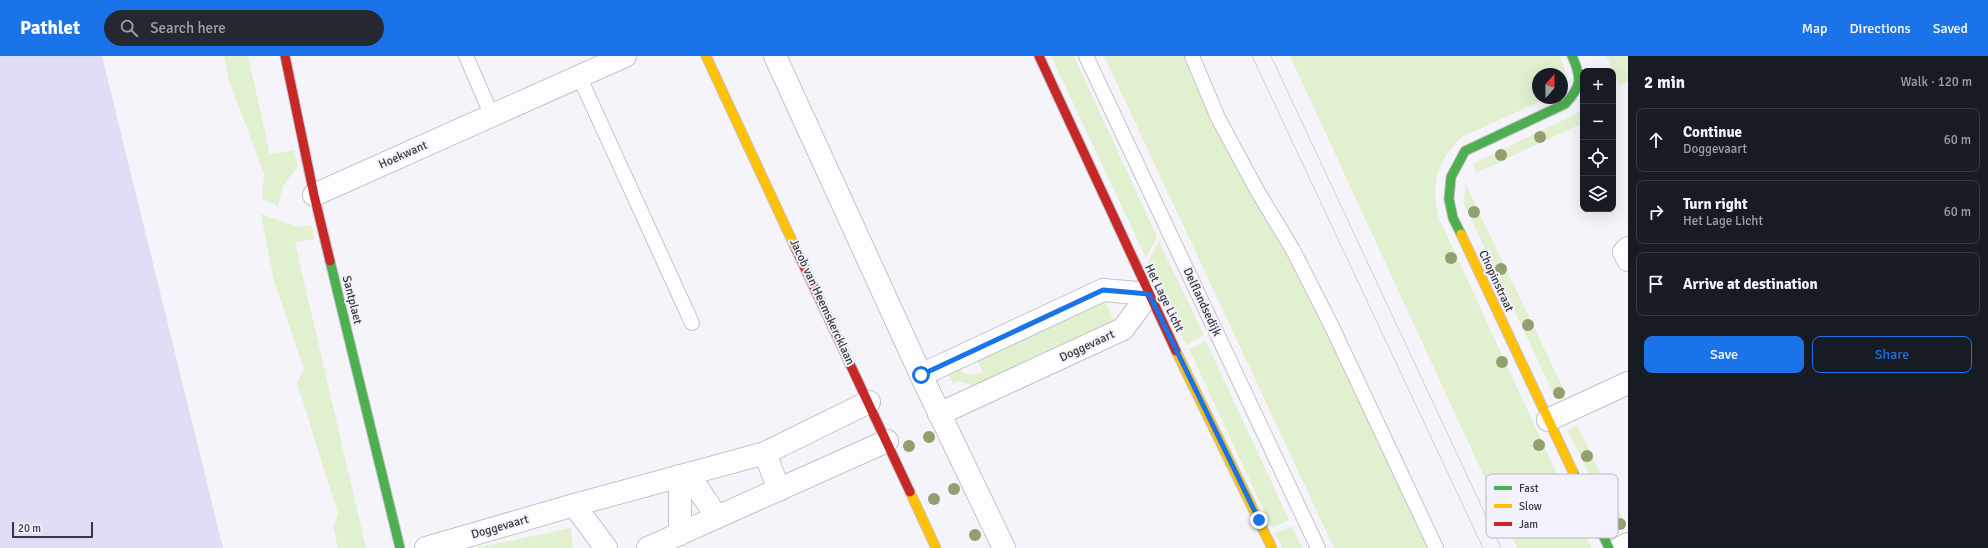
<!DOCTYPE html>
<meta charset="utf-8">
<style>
:root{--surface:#171b24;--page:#242831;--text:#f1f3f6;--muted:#9ea1a6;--line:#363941;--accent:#1a73e8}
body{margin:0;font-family:Signika,sans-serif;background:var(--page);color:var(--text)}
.controls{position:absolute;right:12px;top:12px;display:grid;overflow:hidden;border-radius:8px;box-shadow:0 4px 16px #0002}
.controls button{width:36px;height:36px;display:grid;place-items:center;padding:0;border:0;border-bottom:1px solid var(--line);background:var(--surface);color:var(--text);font:20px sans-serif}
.compass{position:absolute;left:1532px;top:12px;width:36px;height:36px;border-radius:50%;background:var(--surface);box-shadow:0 4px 16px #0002;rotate:20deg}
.scale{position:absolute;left:12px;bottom:10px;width:81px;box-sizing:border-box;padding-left:4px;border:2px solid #39393d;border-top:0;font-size:11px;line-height:14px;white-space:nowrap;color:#39393d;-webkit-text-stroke:3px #f3f2fc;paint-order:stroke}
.stop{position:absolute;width:12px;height:12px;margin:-9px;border:3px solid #1a73e8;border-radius:50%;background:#fff}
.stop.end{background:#1a73e8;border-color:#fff;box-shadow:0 1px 4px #0008}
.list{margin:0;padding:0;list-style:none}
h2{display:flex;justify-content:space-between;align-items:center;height:52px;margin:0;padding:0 16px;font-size:17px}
h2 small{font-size:13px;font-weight:400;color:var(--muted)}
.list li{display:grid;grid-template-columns:26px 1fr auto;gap:12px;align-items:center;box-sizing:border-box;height:64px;margin:0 8px 8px;padding:0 8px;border:1px solid var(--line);border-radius:8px}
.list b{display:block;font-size:15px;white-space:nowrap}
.list p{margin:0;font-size:13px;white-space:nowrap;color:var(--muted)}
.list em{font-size:13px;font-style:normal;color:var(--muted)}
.actions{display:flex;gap:8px;padding:12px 16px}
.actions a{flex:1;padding:9px 0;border:1px solid var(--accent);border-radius:8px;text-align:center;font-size:14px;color:var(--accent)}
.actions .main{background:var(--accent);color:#fff}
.icon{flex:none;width:22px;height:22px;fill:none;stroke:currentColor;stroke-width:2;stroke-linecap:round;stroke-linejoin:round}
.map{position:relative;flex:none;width:1628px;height:492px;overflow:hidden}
header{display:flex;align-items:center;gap:24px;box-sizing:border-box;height:56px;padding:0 20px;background:var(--accent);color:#fff}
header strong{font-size:19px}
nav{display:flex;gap:22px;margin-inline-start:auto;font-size:14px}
.search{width:280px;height:36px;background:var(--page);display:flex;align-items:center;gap:10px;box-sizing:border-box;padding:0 14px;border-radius:22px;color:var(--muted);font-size:15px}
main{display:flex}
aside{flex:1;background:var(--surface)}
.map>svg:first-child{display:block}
.green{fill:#e1f1d0}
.water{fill:#e0def7}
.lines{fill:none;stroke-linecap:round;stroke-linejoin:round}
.lane-casing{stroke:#c4c3c7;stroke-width:16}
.street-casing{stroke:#c4c3c7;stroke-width:24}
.fast-casing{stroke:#c4c3c7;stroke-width:11}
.slow-casing{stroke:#c4c3c7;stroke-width:11}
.jam-casing{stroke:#c4c3c7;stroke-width:11}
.lane{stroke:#fefdfe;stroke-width:14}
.street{stroke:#fefdfe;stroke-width:22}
.fast{stroke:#4caf50;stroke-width:9}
.slow{stroke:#ffc107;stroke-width:9}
.jam{stroke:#c62828;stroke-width:9}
.tram{stroke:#d2d2d3;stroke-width:1}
.tree{fill:#90a070}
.route{stroke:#1a73e8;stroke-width:5}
.labels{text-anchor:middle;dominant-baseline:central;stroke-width:4;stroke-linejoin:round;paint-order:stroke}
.street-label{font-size:12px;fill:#39393d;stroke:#f3f2fc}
.key{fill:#f3f2fc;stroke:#bbbac3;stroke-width:1}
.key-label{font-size:11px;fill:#39393d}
</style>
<header>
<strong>Pathlet</strong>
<div class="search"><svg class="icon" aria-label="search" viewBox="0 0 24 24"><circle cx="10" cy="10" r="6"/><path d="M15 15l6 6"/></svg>Search here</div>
<nav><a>Map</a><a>Directions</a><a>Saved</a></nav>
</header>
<main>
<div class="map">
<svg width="1628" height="492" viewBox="0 0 1628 492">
<rect width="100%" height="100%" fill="#f5f4fa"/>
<g class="green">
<polygon points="224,0 248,0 270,98 294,94 298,110 283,130 278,150 262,143 264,118 229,25"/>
<polygon points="1051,0 1074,0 1157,181 1146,202"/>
<polygon points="1104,0 1183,0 1225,91 1282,187 1308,237 1429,492 1334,492"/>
<path d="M1290,0h270l7,21 -5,12v-15h-24v24h9l-85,39c-25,23 -32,47 -23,81l152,330h-74z"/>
<polygon points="1606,0 1628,0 1628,26 1620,29"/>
<polygon points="1583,54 1583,67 1476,117 1473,108"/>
<polygon points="1465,127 1566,338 1556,343 1464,148"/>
<polygon points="261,158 299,171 312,169 314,183 295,187 366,492 338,492 333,471 338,458 297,327 304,313 274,225"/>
<polygon points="1159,185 1204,279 1186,289 1148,206"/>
<path d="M1103,241l13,27 -141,66 -2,-4 -14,-5 -6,3 -6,-13 9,-4c7,8 17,9 27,5l-7,-15z"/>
<polygon points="1206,285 1289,464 1272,472 1189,293"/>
<polygon points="1577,369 1626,470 1617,474 1567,374"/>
<polygon points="1292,470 1302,492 1282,492 1275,477"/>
<polygon points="571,472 573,492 475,492"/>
</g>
<polygon class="water" points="0,0 102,0 223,492 0,492"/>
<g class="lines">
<defs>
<g id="lane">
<polyline points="466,0 492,60"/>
<polyline points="1086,0 1318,492"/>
<polyline points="1192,0 1218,62 1258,136 1293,194 1332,271 1436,492"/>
<polyline points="579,20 692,267"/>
</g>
<g id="street">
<polyline points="775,0 921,319 1004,492"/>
<polyline points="314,139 625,0"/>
<polyline points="1628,192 1624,196 1628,204"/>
<polyline points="921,319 1103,234 1149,238 1123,273 939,358"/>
<polyline points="1548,364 1628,327"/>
<polyline points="765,397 779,434"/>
<polyline points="688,418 717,461"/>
<polyline points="680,420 680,478"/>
<polyline points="426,492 574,449"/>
<polyline points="606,492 574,449 765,397 869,346"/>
<polyline points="648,492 887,385"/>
<polyline points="1620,492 1628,488"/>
</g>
<g id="fast">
<path d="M1461,178l-8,-16 -4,-19 2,-22 14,-26 100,-47c17,-18 17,-26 7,-48"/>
<polyline points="330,205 400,492"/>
<polyline points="1573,416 1609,492"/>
</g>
<g id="slow">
<polyline points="706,0 795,191"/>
<polyline points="1461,178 1573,416"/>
<polyline points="1176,295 1272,492"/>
<polyline points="910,436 936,492"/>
</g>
<g id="jam">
<polyline points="285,0 314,139 330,205"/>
<polyline points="1039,0 1176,295"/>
<polyline points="795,191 910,436"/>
</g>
</defs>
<use href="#lane" class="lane-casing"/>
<use href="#street" class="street-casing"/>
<use href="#fast" class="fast-casing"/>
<use href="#slow" class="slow-casing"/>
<use href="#jam" class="jam-casing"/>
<use href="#lane" class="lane"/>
<use href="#street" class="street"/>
<use href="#fast" class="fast"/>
<use href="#slow" class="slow"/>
<use href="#jam" class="jam"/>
<g class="tram">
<polyline points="1252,0 1483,492"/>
<polyline points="1271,0 1501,492"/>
</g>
</g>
<g class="tree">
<circle cx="1540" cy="81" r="6"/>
<circle cx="1501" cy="99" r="6"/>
<circle cx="1474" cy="156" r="6"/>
<circle cx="1451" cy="202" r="6"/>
<circle cx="1501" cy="213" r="6"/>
<circle cx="1528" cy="269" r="6"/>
<circle cx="1502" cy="306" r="6"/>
<circle cx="1559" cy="337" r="6"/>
<circle cx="929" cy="381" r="6"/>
<circle cx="1539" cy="389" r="6"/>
<circle cx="909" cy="390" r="6"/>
<circle cx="1587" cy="400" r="6"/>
<circle cx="954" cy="433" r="6"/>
<circle cx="934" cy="443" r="6"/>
<circle cx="1620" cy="468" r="6"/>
<circle cx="975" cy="479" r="6"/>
</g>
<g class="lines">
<polyline class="route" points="921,319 1103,234 1149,238 1259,464"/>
</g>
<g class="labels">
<g class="street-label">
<text transform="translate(403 99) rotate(-24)">Hoekwant</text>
<text transform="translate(1496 225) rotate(65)">Chopinstraat</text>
<text transform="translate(1164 242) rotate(64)">Het Lage Licht</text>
<text transform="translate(352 244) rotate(76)">Santplaet</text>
<text transform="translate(822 246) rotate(65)">Jacob van Heemskercklaan</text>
<text transform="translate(1202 246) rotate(65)">Delflandsedijk</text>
<text transform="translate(1087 290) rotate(-25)">Doggevaart</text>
<text transform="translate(500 471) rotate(-16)">Doggevaart</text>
</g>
</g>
<rect x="1486" y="418" width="132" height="64" rx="6" class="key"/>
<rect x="1494" y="430" width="18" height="4" fill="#4caf50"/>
<rect x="1494" y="448" width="18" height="4" fill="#ffc107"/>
<rect x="1494" y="466" width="18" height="4" fill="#c62828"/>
<g class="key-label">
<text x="1519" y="436">Fast</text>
<text x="1519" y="454">Slow</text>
<text x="1519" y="472">Jam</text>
</g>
</svg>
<div class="controls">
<button>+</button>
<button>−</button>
<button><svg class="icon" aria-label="locate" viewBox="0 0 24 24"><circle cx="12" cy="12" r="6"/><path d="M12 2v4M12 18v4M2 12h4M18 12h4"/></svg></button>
<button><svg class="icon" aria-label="layers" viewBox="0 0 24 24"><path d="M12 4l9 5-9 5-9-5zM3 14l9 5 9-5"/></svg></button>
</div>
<svg class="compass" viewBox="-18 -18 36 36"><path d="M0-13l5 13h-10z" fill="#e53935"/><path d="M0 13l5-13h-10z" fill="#9ea1a6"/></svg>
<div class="scale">20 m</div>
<div class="stop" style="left:921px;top:319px"></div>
<div class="stop end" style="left:1259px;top:464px"></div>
</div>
<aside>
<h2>2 min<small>Walk · 120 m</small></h2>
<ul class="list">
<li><svg class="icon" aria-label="ahead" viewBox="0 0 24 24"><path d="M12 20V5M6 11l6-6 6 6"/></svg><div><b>Continue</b><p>Doggevaart</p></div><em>60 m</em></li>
<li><svg class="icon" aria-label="right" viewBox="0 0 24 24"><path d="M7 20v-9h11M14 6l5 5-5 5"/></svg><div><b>Turn right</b><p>Het Lage Licht</p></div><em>60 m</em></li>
<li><svg class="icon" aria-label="arrive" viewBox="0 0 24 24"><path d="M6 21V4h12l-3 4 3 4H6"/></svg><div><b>Arrive at destination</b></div></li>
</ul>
<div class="actions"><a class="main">Save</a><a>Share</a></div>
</aside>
</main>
